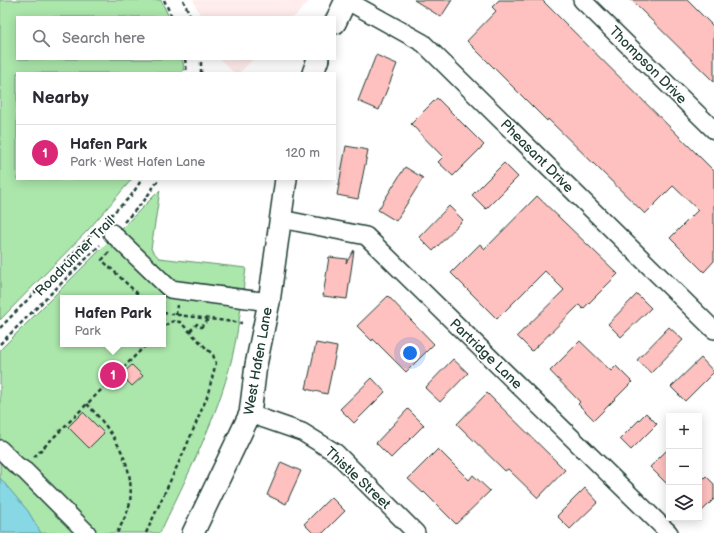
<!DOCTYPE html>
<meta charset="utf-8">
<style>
:root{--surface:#fff;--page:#f2f2f3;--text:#2b2b33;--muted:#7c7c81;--line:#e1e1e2;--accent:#db2777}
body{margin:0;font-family:"Balsamiq Sans",sans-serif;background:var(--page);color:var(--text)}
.controls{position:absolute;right:12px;bottom:12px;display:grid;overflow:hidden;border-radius:0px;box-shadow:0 2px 10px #0003}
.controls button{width:36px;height:36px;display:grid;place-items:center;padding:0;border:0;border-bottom:1px solid var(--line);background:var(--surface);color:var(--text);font:20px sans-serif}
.you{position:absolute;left:410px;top:353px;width:14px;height:14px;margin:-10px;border:3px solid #fff;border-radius:50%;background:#1a73e8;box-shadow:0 0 0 6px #1a73e833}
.badge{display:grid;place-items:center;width:26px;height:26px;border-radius:50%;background:var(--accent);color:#fff;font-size:13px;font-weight:700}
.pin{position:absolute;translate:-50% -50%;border:2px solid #fff;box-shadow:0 1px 4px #0006}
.popup{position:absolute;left:60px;top:295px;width:106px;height:52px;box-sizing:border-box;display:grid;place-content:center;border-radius:0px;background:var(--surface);filter:drop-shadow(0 1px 3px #0005);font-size:13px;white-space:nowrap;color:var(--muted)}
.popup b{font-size:15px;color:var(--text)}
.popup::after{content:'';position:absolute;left:50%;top:100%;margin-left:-8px;border:8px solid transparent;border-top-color:var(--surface)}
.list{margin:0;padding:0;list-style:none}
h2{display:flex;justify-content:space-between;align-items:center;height:52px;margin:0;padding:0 16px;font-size:17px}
h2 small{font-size:13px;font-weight:400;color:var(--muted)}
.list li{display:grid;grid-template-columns:26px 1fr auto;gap:12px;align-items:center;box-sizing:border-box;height:56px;padding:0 16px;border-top:1px solid var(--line)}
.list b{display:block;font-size:15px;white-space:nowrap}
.list p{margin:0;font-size:13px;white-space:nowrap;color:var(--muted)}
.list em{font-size:13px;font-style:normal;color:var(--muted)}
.icon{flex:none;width:22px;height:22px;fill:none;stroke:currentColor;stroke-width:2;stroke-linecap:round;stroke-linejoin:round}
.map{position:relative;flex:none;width:714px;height:533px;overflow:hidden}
.search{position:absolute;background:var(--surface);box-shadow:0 2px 10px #0003;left:16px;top:16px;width:320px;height:44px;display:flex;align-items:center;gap:10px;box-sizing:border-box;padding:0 14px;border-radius:0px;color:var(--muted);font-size:15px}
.panel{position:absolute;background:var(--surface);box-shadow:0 2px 10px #0003;left:16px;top:72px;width:320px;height:108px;border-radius:0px}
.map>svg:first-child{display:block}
.built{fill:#ffecec}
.green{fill:#abe6ab;stroke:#659270;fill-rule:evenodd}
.water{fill:#88d7e5;stroke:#5e999e}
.building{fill:#fec1bf;stroke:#1f3d34}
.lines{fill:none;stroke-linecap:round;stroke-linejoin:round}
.minor-casing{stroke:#1f3d34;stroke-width:20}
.major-casing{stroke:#1f3d34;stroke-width:24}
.path{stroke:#1f3d34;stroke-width:2.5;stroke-dasharray:4 3;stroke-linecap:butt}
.minor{stroke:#fff;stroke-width:17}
.major{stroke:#fff;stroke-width:21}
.labels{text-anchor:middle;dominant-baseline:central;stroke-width:3.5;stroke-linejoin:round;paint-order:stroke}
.street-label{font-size:14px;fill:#1f3d34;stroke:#fff}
</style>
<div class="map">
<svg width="714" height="533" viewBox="0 0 714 533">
<rect width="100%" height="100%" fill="#fff"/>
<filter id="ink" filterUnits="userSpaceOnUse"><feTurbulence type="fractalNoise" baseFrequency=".025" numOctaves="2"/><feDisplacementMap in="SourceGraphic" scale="8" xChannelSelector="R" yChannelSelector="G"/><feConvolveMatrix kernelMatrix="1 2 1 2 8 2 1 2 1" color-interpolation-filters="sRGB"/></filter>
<g filter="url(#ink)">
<g class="built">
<polygon points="193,0 310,0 294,17 201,17"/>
<polygon points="220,59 253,59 239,73 234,73"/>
</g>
<g class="green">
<polygon points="0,0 161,0 169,17 17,17 17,59 182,59 184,67 182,73 17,73 17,179 132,179 89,229 0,320"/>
<path d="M160,190l-9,59 8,9 87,10c-4,30 -7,60 -14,90 -15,61 -45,118 -72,175h-160v-183zM63,298h100v46h-100z"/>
</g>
<polygon class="water" points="0,478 28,511 41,533 0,533"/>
<g class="building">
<polygon points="414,0 452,0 441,17"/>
<polygon points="499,0 542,0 714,171 714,261 704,272 670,238 698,210 673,186 645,214 548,119 547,121 467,41 496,11 492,7"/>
<polygon points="631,0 687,0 714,27 714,82"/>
<polygon points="376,55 397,64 379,110 358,101"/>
<polygon points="437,98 484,145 453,176 438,162 443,157 411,124"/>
<polygon points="346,146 368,150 358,199 337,195"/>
<polygon points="504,163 518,177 486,209 472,195"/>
<polygon points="405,167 423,178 396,221 378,210"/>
<polygon points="537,196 618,274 583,309 579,305 532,351 517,336 564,290 545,271 497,319 451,273 480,244 485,249"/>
<polygon points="449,206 463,220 433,251 419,237"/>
<polygon points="354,250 347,299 323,296 329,257 347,259 346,263"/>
<polygon points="637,294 651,308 621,337 608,324"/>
<polygon points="388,296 434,344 406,372 373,339 372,341 357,326"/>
<polygon points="669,327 683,340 651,373 637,360"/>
<polygon points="580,341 611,371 616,366 632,382 594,420 578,404 580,402 550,371"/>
<polygon points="316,343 337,347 327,394 306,389"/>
<polygon points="701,358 714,372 685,401 671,387"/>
<polygon points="453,359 468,373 440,402 425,388"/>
<polygon points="132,365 143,376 132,386 121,375"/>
<polygon points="372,378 385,392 354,423 340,409"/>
<polygon points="487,393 565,470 538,498 508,469 505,471 457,424"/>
<polygon points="408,409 424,425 391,458 376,443"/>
<polygon points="83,412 104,433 89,448 68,427"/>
<polygon points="646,413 657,424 631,450 620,439"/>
<polygon points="669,448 669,486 650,467"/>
<polygon points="438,449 469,480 473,475 490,491 456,524 424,492 423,493 408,479"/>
<polygon points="281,462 301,471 286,504 267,495"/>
<polygon points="706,476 714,484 714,499 699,514 699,483"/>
<polygon points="585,488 598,502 570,529 557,516"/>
<polygon points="331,497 345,511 323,533 313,533 304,524"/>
</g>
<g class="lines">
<defs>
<g id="minor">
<polyline points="346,0 423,43 714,330"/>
<polyline points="582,0 714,130"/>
<polyline points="281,219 366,236 669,533"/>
<polyline points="112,233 170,289 269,302"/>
<polyline points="250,414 302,432 336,453 416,533"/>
<polyline points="0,449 16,465 25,471 87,533"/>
</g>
<g id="major">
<polyline points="335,23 346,0"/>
<polyline points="313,73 318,59"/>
<polyline points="193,533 250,414 256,365 269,302 286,179"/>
</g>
</defs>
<use href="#minor" class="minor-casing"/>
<use href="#major" class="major-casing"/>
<g class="path">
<polyline points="164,0 172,17"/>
<polyline points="183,0 191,17"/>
<polyline points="185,59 187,73"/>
<polyline points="201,73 201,59"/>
<polyline points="110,216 131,196 142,179"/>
<polyline points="124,222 144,201 159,179"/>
<polyline points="109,252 102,260 142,298"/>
<polyline points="163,313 242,323"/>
<polyline points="176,315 177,305"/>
<polyline points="0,328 95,231"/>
<polyline points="190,331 197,324 201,327 208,320"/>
<polyline points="0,344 100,245"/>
<path d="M87,404c25,27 48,58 43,98 -2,11 -8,21 -13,31"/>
<polyline points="34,457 147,344"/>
<path d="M146,533l40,-86 21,-50 9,-34 -3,-8 -33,-33c-8,-2 -11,0 -17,6"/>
</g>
<use href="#minor" class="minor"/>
<use href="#major" class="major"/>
</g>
</g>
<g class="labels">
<g class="street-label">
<text transform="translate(648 65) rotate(45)">Thompson Drive</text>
<text transform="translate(537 156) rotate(45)">Pheasant Drive</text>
<text transform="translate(75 256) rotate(-45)">Roadrunner Trail</text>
<text transform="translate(486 354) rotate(44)">Partridge Lane</text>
<text transform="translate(258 361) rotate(-80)">West Hafen Lane</text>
<text transform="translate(358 478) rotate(43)">Thistle Street</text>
</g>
</g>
</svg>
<div class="controls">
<button>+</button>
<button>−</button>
<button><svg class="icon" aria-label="layers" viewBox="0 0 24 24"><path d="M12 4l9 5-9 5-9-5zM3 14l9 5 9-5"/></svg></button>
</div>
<div class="you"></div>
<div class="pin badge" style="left:113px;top:375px">1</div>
<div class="popup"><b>Hafen Park</b>Park</div>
<div class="search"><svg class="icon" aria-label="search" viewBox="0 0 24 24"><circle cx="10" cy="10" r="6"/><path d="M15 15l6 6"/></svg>Search here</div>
<section class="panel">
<h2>Nearby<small></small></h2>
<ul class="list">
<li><span class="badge">1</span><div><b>Hafen Park</b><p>Park · West Hafen Lane</p></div><em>120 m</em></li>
</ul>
</section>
</div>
